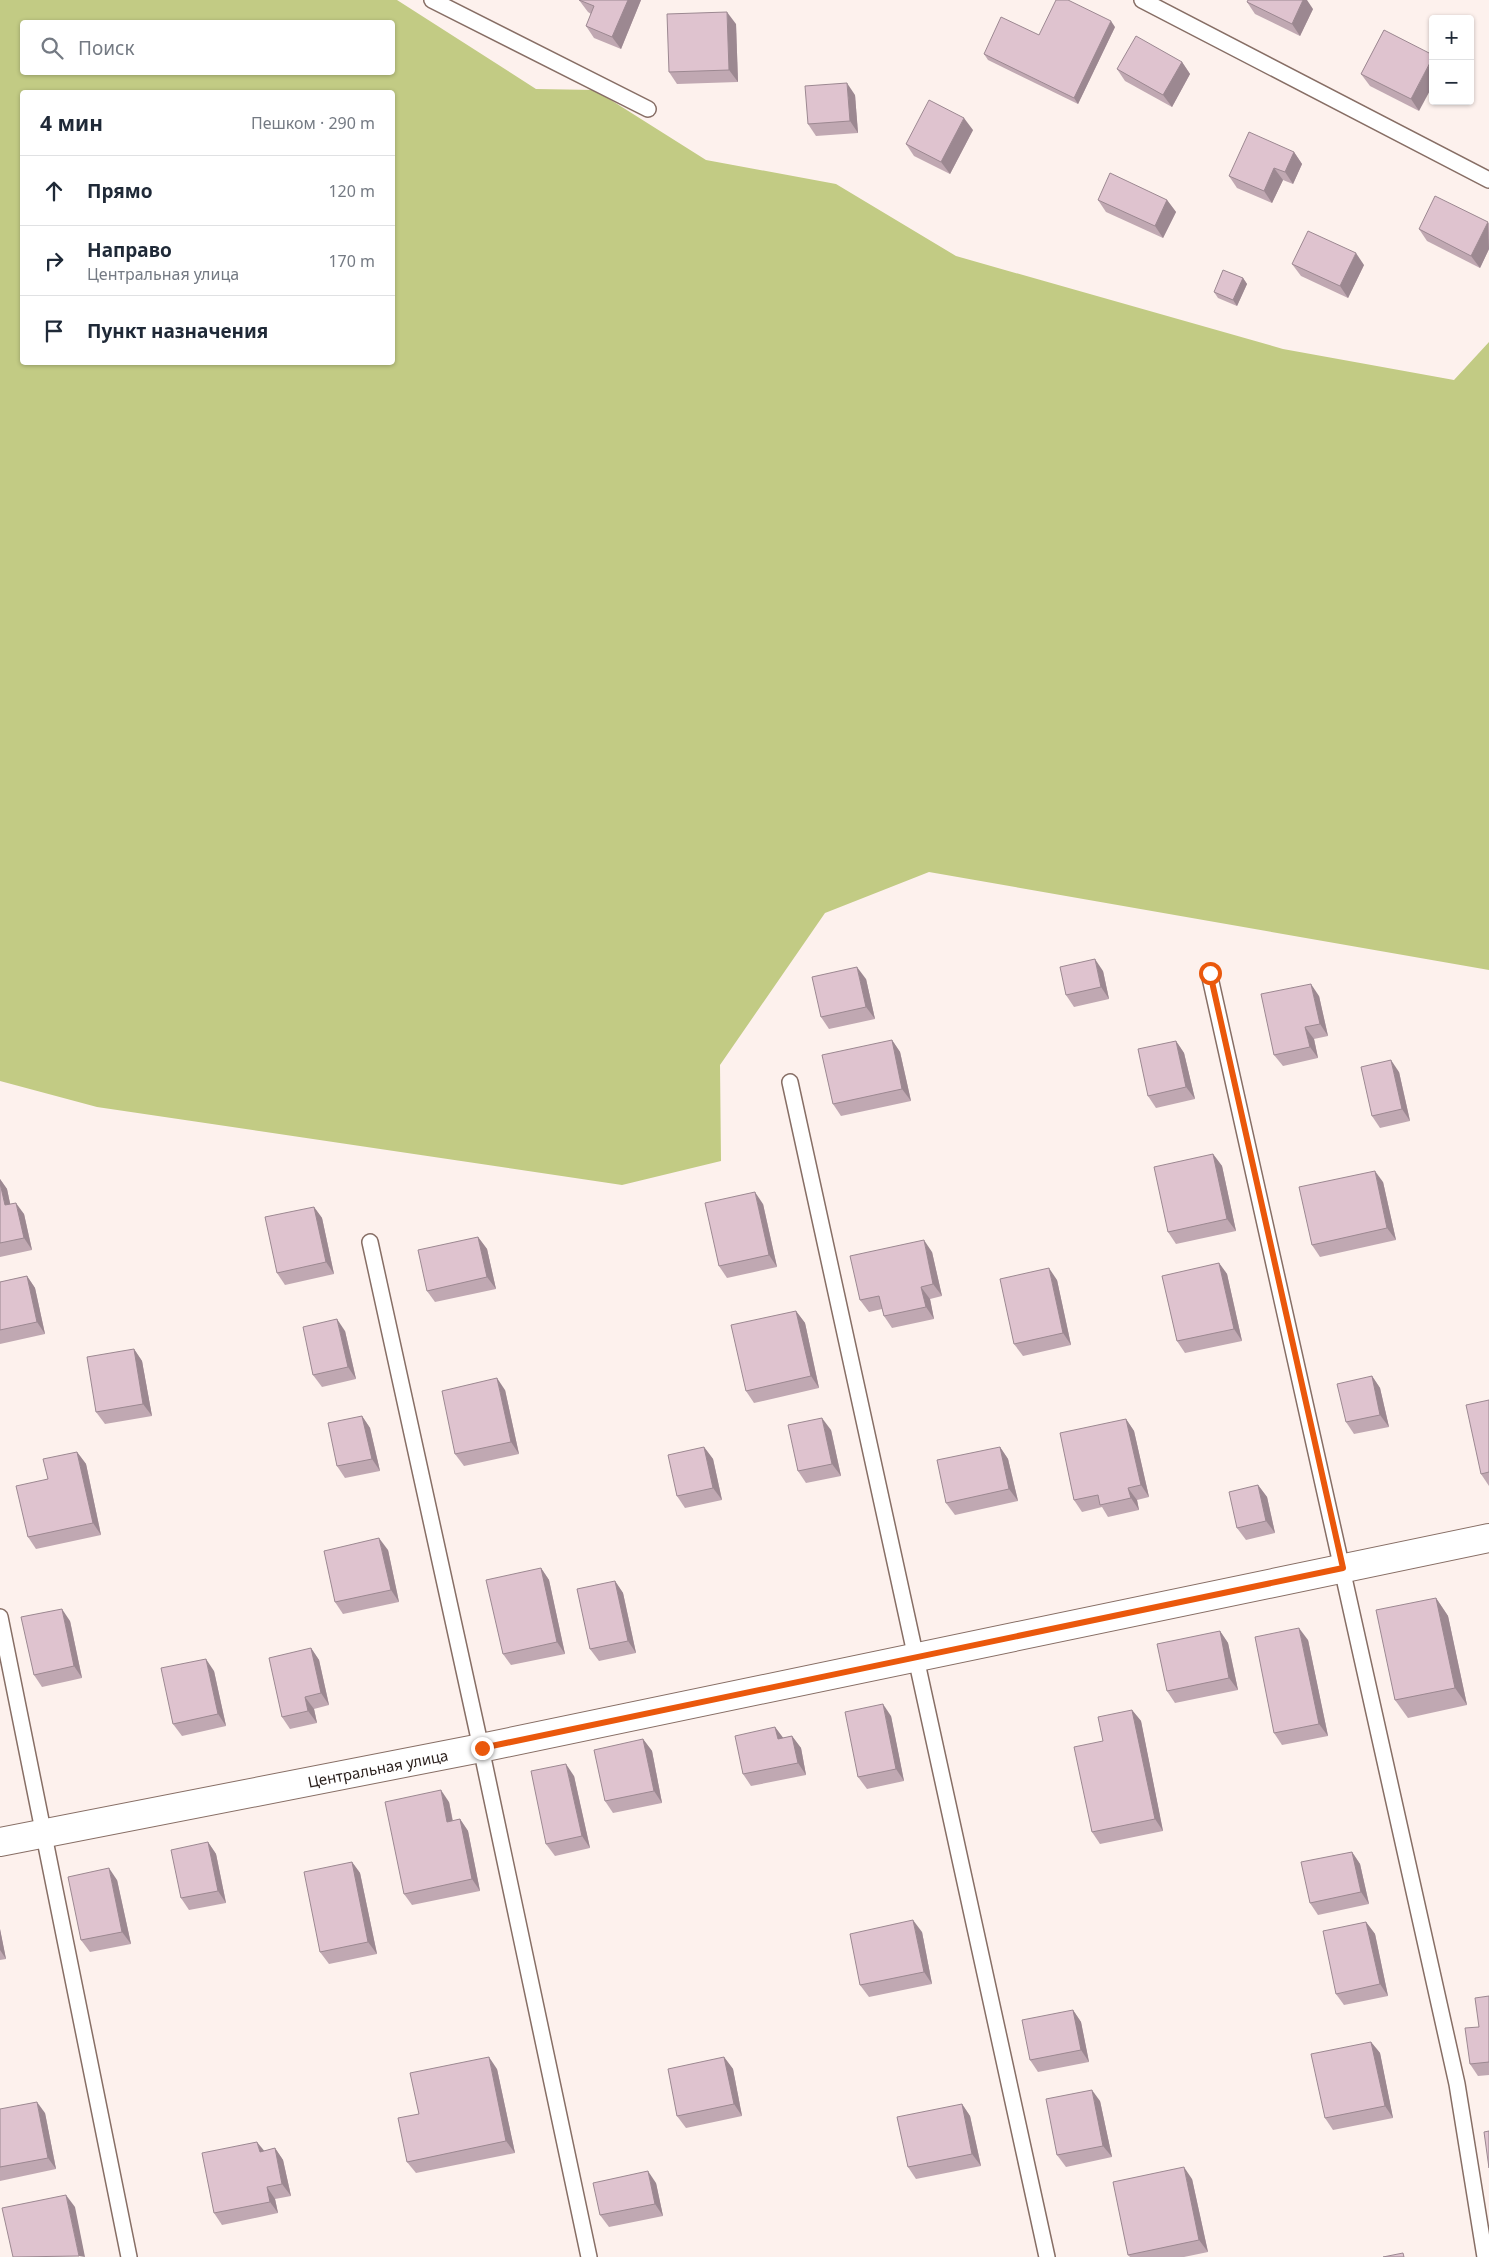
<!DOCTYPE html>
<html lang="ru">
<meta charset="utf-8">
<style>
:root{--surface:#fff;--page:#f2f2f3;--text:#1f2937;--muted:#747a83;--line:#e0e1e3}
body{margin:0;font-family:"Noto Sans",sans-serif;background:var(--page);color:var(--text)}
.controls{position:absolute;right:15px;top:15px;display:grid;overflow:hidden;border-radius:5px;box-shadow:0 1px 4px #0004}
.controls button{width:45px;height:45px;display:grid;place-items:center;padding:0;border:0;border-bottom:1px solid var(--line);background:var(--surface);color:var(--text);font:25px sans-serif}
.stop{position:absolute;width:15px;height:15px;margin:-11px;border:4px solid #ea580c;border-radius:50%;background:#fff}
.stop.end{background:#ea580c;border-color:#fff;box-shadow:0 1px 5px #0008}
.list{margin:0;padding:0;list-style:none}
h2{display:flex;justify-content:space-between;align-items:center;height:65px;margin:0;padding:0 20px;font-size:21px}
h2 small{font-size:16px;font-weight:400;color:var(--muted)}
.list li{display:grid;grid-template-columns:32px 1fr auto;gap:15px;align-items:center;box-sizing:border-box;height:70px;padding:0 20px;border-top:1px solid var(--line)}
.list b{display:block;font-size:19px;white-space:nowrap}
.list p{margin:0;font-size:16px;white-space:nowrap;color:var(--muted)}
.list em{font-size:16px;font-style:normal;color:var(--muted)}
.icon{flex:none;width:28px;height:28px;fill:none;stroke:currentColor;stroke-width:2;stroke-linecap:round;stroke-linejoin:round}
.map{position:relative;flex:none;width:1489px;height:2257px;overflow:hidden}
.search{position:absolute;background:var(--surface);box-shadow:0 1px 4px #0004;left:20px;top:20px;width:375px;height:55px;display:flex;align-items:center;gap:12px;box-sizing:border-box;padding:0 18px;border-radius:5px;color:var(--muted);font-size:19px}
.panel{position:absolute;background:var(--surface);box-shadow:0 1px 4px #0004;left:20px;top:90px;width:375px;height:275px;border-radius:5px}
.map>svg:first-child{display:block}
.green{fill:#c2cb84;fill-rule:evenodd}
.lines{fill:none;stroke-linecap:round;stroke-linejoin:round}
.lane-casing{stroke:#876e65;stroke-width:18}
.street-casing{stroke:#876e65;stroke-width:30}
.lane{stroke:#fff;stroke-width:15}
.street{stroke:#fff;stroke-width:28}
.wall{fill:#c0a8b2}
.shaded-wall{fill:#9c8891}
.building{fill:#dfc3cf;stroke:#9c8891}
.route{stroke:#ea580c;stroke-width:6}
.labels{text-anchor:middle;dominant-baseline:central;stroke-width:4;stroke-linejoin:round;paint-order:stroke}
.street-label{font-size:15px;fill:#2c211e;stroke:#fff}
</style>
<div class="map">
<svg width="1489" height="2257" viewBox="0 0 1489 2257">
<rect width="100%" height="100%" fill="#fdf1ed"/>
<path class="green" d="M0,0h397l139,89 59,1 111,70 130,24 120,72 327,93 171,31 35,-38v628l-560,-98 -104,41 -105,152 1,96 -99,24 -525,-78 -97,-26zM22,22h370v50h-370zM22,92h370v270h-370z"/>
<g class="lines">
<defs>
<g id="lane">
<polyline points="432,0 648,109"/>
<polyline points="1142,0 1489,180"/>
<polyline points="1209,973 1457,2084 1485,2257"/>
<polyline points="790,1082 1047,2257"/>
<polyline points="370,1242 481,1748 589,2257"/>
<polyline points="0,1617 129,2257"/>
</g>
<g id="street">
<path id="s1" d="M0,1842l481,-94 1008,-210"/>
</g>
</defs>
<use href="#lane" class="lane-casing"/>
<use href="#street" class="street-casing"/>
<use href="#lane" class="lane"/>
<use href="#street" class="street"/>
</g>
<g class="wall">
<polygon points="579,0 641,0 621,49 594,38 586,26 591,14 588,12"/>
<polygon points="1247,2 1313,9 1300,36 1255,14"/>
<polygon points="736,24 738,82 677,84 669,72"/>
<polygon points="1115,27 1078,104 988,60 984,54 1039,35"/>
<polygon points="1384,30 1419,111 1370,86 1361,74"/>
<polygon points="1182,62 1190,74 1172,107 1125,81 1117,69"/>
<polygon points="855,95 858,133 816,136 808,124"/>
<polygon points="973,130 950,174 914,156 906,144"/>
<polygon points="1294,152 1302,164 1293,184 1283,180 1272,203 1237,188 1229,176"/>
<polygon points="1098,200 1167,200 1176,212 1163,238 1106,212"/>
<polygon points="1489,223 1489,249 1480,268 1427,241 1419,229"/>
<polygon points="1292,264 1364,265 1348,298 1301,276"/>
<polygon points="1243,278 1247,284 1237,306 1218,298 1214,292"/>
<polygon points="1103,971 1109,999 1074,1007 1066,995"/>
<polygon points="866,979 875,1019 829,1029 821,1017"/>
<polygon points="1319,996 1328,1036 1314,1039 1318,1058 1283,1066 1274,1055"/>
<polygon points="892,1040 900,1052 911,1101 841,1116 833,1104"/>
<polygon points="1176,1041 1184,1053 1195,1099 1156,1108 1148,1096"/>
<polygon points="1399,1072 1410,1121 1380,1128 1372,1116"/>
<polygon points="1213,1154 1222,1166 1236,1231 1176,1244 1168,1232"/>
<polygon points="0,1179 7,1189 10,1204 24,1214 32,1250 0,1257"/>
<polygon points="1383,1182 1396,1240 1320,1257 1312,1245"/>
<polygon points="763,1204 777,1267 727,1278 719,1266"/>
<polygon points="314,1207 322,1218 334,1274 285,1285 277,1273"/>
<polygon points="478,1237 487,1249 496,1289 435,1302 427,1291"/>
<polygon points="932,1252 942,1296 930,1299 934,1319 892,1328 884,1316 882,1309 869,1312 860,1300"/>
<polygon points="1219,1263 1227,1274 1242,1341 1185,1353 1177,1341"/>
<polygon points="27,1276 35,1288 45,1334 0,1344 0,1282"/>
<polygon points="1057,1280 1071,1345 1023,1356 1014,1344"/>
<polygon points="796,1311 805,1323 819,1388 754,1403 746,1391"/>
<polygon points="345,1331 356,1379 322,1387 313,1375"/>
<polygon points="134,1349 142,1361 152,1416 105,1424 96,1412"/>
<polygon points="1372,1376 1380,1388 1389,1427 1354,1434 1346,1422"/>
<polygon points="505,1390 519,1454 464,1466 455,1454"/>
<polygon points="1489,1400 1489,1486 1481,1474"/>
<polygon points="362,1416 370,1428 380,1471 345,1478 337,1466"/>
<polygon points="1126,1419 1134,1431 1149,1497 1137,1500 1139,1510 1108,1517 1102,1507 1082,1512 1074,1500"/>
<polygon points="831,1430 841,1476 806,1483 798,1471"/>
<polygon points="704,1447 713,1459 722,1500 685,1508 677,1496"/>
<polygon points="1000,1447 1008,1459 1018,1501 955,1515 946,1503"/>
<polygon points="77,1452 86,1464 101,1535 36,1549 28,1537 48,1479"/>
<polygon points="1258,1485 1267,1497 1275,1533 1246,1540 1237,1528"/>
<polygon points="388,1550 399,1602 343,1614 335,1602"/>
<polygon points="541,1568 549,1580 565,1654 511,1665 503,1654"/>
<polygon points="615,1581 623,1593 636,1653 599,1661 590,1649"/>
<polygon points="1436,1598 1448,1616 1467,1705 1408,1718 1395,1700"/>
<polygon points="70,1621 82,1678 42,1687 34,1675"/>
<polygon points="1220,1631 1228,1643 1238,1690 1175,1703 1167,1691"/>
<polygon points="1308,1640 1328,1736 1282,1745 1274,1733"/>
<polygon points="311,1648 319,1660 329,1705 314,1709 317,1723 290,1729 282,1717"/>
<polygon points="214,1671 226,1726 182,1736 173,1724"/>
<polygon points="1132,1710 1141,1721 1163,1831 1100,1844 1092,1832 1103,1741"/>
<polygon points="891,1716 904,1781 867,1789 858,1777"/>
<polygon points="775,1727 783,1738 792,1736 801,1748 806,1775 751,1786 743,1774"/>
<polygon points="643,1739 652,1751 662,1803 613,1813 605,1801"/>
<polygon points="574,1776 590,1848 555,1856 546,1844"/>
<polygon points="449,1802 453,1821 460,1819 468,1831 480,1891 412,1905 404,1894"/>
<polygon points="208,1842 216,1854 226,1903 189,1910 181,1898"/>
<polygon points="1352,1852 1360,1864 1369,1904 1318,1915 1310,1903"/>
<polygon points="352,1862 360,1873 377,1954 329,1964 320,1952"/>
<polygon points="117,1880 131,1944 90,1952 81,1940"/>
<polygon points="1366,1922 1375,1934 1388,1996 1344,2005 1336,1994"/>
<polygon points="0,1929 6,1959 0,1960"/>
<polygon points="922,1932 932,1984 869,1997 860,1985"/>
<polygon points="1489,1996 1489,2075 1478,2076 1470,2064 1479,2027"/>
<polygon points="1073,2010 1081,2022 1089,2062 1038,2072 1030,2060"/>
<polygon points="1371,2042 1380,2053 1393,2118 1333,2130 1325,2118"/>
<polygon points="724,2057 733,2069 742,2116 686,2128 677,2116"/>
<polygon points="497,2069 515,2153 416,2173 407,2162"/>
<polygon points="1100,2101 1112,2157 1066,2167 1057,2155"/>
<polygon points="962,2104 970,2116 981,2166 916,2179 908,2167"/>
<polygon points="0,2109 45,2113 56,2169 0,2181"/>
<polygon points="275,2148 283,2160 291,2196 275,2199 278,2213 222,2225 214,2213 264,2151"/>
<polygon points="1192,2179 1208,2252 1184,2257 1130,2257 1128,2255"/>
<polygon points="656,2183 663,2216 609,2227 600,2215"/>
</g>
<g class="shaded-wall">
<polygon points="628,0 641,0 621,49 612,37"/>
<polygon points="1303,0 1307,0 1313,9 1300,36 1292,24"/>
<polygon points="727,12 736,24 738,82 729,70"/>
<polygon points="1111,21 1115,27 1078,104 1074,98"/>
<polygon points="1433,57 1433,85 1419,111 1411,99"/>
<polygon points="1182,62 1190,74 1172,107 1163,95"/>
<polygon points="847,83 855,95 858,133 850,121"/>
<polygon points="964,118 973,130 950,174 941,162"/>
<polygon points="1294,152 1302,164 1293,184 1285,172"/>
<polygon points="1274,168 1283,180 1272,203 1264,191"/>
<polygon points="1167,200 1176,212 1163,238 1155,226"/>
<polygon points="1488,222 1489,249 1480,268 1471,256"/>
<polygon points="1356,253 1364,265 1348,298 1340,286"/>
<polygon points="1243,278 1247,284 1237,306 1233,300"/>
<polygon points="1095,959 1103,971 1109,999 1101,987"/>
<polygon points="857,967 866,979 875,1019 866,1007"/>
<polygon points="1311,984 1319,996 1328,1036 1320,1024"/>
<polygon points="1305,1027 1314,1039 1318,1058 1310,1047"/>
<polygon points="892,1040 900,1052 911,1101 902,1089"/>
<polygon points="1176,1041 1184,1053 1195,1099 1186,1087"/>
<polygon points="1391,1060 1399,1072 1410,1121 1402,1109"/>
<polygon points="1213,1154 1222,1166 1236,1231 1227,1219"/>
<polygon points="1375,1171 1383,1182 1396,1240 1387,1228"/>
<polygon points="0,1179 7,1189 13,1217 5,1205 0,1183"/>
<polygon points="755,1192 763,1204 777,1267 769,1255"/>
<polygon points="16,1203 24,1214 32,1250 24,1238"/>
<polygon points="314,1207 322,1218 334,1274 326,1262"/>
<polygon points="478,1237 487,1249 496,1289 487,1277"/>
<polygon points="924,1240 932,1252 942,1296 933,1284"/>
<polygon points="1219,1263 1227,1274 1242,1341 1234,1329"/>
<polygon points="1049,1268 1057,1280 1071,1345 1063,1333"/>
<polygon points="27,1276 35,1288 45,1334 37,1322"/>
<polygon points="921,1287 930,1299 934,1319 926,1307"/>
<polygon points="796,1311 805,1323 819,1388 811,1376"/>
<polygon points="337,1319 345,1331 356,1379 348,1367"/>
<polygon points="134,1349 142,1361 152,1416 143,1404"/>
<polygon points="1372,1376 1380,1388 1389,1427 1380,1415"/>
<polygon points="497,1378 505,1390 519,1454 511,1442"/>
<polygon points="362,1416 370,1428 380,1471 372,1459"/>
<polygon points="822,1418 831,1430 841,1476 832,1464"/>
<polygon points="1126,1419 1134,1431 1149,1497 1141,1485"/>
<polygon points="704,1447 713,1459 722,1500 713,1488"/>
<polygon points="1000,1447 1008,1459 1018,1501 1009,1489"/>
<polygon points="77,1452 86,1464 101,1535 93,1523"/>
<polygon points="1258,1485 1267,1497 1275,1533 1266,1521"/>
<polygon points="1128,1488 1137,1500 1139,1510 1131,1498"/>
<polygon points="379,1538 388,1550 399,1602 391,1590"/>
<polygon points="541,1568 549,1580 565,1654 557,1642"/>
<polygon points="615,1581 623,1593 636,1653 628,1641"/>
<polygon points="1436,1598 1448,1616 1467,1705 1455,1688"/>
<polygon points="62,1609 70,1621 82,1678 74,1666"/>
<polygon points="1299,1628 1308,1640 1328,1736 1319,1724"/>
<polygon points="1220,1631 1228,1643 1238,1690 1229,1678"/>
<polygon points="311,1648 319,1660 329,1705 321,1693"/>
<polygon points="206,1659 214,1671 226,1726 218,1714"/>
<polygon points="305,1697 314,1709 317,1723 308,1711"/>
<polygon points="883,1704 891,1716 904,1781 896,1769"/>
<polygon points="1132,1710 1141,1721 1163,1831 1155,1819"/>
<polygon points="775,1727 784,1739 778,1739"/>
<polygon points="792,1736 801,1748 806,1775 798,1763"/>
<polygon points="643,1739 652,1751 662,1803 654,1791"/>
<polygon points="566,1764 574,1776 590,1848 582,1836"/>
<polygon points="441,1790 449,1802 455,1834 447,1822"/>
<polygon points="460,1819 468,1831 480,1891 472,1879"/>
<polygon points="208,1842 216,1854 226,1903 218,1891"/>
<polygon points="1352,1852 1360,1864 1369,1904 1361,1892"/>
<polygon points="352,1862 360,1873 377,1954 368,1942"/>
<polygon points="109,1868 117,1880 131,1944 122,1932"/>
<polygon points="913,1920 922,1932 932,1984 924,1972"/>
<polygon points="1366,1922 1375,1934 1388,1996 1380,1984"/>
<polygon points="0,1929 6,1959 0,1950"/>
<polygon points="1073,2010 1081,2022 1089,2062 1081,2050"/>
<polygon points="1371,2042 1380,2053 1393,2118 1385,2106"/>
<polygon points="489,2057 497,2069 515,2153 506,2141"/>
<polygon points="724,2057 733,2069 742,2116 734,2104"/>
<polygon points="1092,2090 1100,2101 1112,2157 1103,2146"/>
<polygon points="37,2102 45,2113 56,2169 48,2158"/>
<polygon points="962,2104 970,2116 981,2166 972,2154"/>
<polygon points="257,2142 266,2153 260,2152"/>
<polygon points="275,2148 283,2160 291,2196 282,2184"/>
<polygon points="1184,2167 1192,2179 1208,2252 1199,2240"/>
<polygon points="648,2171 656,2183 663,2216 655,2204"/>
<polygon points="267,2187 275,2199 278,2213 270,2202"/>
<polygon points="66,2195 75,2207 85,2257 79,2256"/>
</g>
<g class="building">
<polygon points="579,0 628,0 612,37 586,26 594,6"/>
<polygon points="1056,0 1068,0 1111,21 1074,98 984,54 1001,17 1039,35"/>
<polygon points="1248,0 1303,0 1292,24 1247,2"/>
<polygon points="727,12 729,70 669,72 667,14"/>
<polygon points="1384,30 1433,55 1433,57 1411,99 1361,74"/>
<polygon points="1136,36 1182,62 1163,95 1117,69"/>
<polygon points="847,83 850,121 808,124 805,86"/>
<polygon points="929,100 964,118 941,162 906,144"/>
<polygon points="1249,132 1294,152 1285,172 1274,168 1264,191 1229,176"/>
<polygon points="1110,173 1167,200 1155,226 1098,200"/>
<polygon points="1435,196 1488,222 1471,256 1419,229"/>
<polygon points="1308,231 1356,253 1340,286 1292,264"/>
<polygon points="1223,270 1243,278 1233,300 1214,292"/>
<polygon points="1095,959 1101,987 1066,995 1060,967"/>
<polygon points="857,967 866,1007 821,1017 812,977"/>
<polygon points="1311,984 1320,1024 1305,1027 1310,1047 1274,1055 1261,994"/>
<polygon points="892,1040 902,1089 833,1104 822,1055"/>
<polygon points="1176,1041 1186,1087 1148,1096 1138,1049"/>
<polygon points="1391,1060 1402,1109 1372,1116 1361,1067"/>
<polygon points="1213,1154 1227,1219 1168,1232 1154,1167"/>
<polygon points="1375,1171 1387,1228 1312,1245 1299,1187"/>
<polygon points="0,1183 5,1205 16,1203 24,1238 0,1243"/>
<polygon points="755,1192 769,1255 719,1266 705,1203"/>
<polygon points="314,1207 326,1262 277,1273 265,1217"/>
<polygon points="478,1237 487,1277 427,1291 418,1250"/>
<polygon points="924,1240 933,1284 921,1287 926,1307 884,1316 879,1296 860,1300 850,1256"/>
<polygon points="1219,1263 1234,1329 1177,1341 1162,1276"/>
<polygon points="1049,1268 1063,1333 1014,1344 1000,1279"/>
<polygon points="27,1276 37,1322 0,1330 0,1282"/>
<polygon points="796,1311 811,1376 746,1391 731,1325"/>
<polygon points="337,1319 348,1367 313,1375 303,1327"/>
<polygon points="134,1349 143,1404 96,1412 87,1357"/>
<polygon points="1372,1376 1380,1415 1346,1422 1337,1384"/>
<polygon points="497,1378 511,1442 455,1454 442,1391"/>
<polygon points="1489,1400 1489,1472 1481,1474 1466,1405"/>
<polygon points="362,1416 372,1459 337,1466 328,1423"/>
<polygon points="822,1418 832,1464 798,1471 788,1425"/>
<polygon points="1126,1419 1141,1485 1128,1488 1131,1498 1100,1505 1098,1495 1074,1500 1060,1433"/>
<polygon points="704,1447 713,1488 677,1496 668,1455"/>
<polygon points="1000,1447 1009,1489 946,1503 937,1460"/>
<polygon points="77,1452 93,1523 28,1537 16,1486 48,1479 43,1459"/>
<polygon points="1258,1485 1266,1521 1237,1528 1229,1492"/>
<polygon points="379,1538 391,1590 335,1602 324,1551"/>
<polygon points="541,1568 557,1642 503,1654 486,1580"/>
<polygon points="615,1581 628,1641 590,1649 577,1589"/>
<polygon points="1436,1598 1455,1688 1395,1700 1376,1610"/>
<polygon points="62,1609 74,1666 34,1675 21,1617"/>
<polygon points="1299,1628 1319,1724 1274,1733 1255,1637"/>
<polygon points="1220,1631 1229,1678 1167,1691 1157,1644"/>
<polygon points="311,1648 321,1693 305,1697 308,1711 282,1717 269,1658"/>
<polygon points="206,1659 218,1714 173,1724 161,1668"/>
<polygon points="883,1704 896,1769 858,1777 845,1712"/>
<polygon points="1132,1710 1155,1819 1092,1832 1074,1747 1103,1741 1098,1717"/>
<polygon points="775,1727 778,1739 792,1736 798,1763 743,1774 735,1736"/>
<polygon points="643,1739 654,1791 605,1801 594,1750"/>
<polygon points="566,1764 582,1836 546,1844 531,1771"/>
<polygon points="441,1790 447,1822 460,1819 472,1879 404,1894 385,1802"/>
<polygon points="208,1842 218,1891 181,1898 171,1850"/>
<polygon points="1352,1852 1361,1892 1310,1903 1301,1862"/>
<polygon points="352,1862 368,1942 320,1952 304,1872"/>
<polygon points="109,1868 122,1932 81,1940 68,1877"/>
<polygon points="913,1920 924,1972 860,1985 850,1934"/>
<polygon points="1366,1922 1380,1984 1336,1994 1323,1931"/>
<polygon points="1489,1996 1489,2062 1470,2064 1465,2028 1479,2027 1475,1998"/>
<polygon points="1073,2010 1081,2050 1030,2060 1022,2020"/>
<polygon points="1371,2042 1385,2106 1325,2118 1311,2054"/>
<polygon points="489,2057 506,2141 407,2162 398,2118 419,2114 410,2073"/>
<polygon points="724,2057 734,2104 677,2116 668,2069"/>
<polygon points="1092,2090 1103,2146 1057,2155 1046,2099"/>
<polygon points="37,2102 48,2158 0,2167 0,2109"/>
<polygon points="962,2104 972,2154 908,2167 897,2117"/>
<polygon points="1489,2131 1489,2168 1484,2132"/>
<polygon points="257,2142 260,2152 275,2148 282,2184 267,2187 270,2202 214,2213 202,2153"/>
<polygon points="1184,2167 1199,2240 1128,2255 1113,2182"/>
<polygon points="648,2171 655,2204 600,2215 593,2183"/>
<polygon points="66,2195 79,2256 13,2257 2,2208"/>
<polygon points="1403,2253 1404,2257 1383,2257"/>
</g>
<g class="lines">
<polyline class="route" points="482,1748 1343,1568 1210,973"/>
</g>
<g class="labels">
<g class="street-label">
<text stroke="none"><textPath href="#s1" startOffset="385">Центральная улица</textPath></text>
</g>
</g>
</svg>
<div class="controls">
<button>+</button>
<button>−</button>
</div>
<div class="stop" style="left:1210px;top:973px"></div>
<div class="stop end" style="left:482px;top:1748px"></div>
<div class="search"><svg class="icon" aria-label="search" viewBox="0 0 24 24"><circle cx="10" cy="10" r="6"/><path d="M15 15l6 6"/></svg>Поиск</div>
<section class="panel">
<h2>4 мин<small>Пешком · 290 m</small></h2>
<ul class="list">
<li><svg class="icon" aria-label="ahead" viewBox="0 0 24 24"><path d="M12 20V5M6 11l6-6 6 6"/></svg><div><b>Прямо</b></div><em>120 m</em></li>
<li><svg class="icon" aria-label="right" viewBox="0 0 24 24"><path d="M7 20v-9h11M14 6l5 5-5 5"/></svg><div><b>Направо</b><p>Центральная улица</p></div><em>170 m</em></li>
<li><svg class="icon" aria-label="arrive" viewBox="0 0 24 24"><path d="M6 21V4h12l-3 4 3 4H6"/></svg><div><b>Пункт назначения</b></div></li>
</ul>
</section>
</div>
